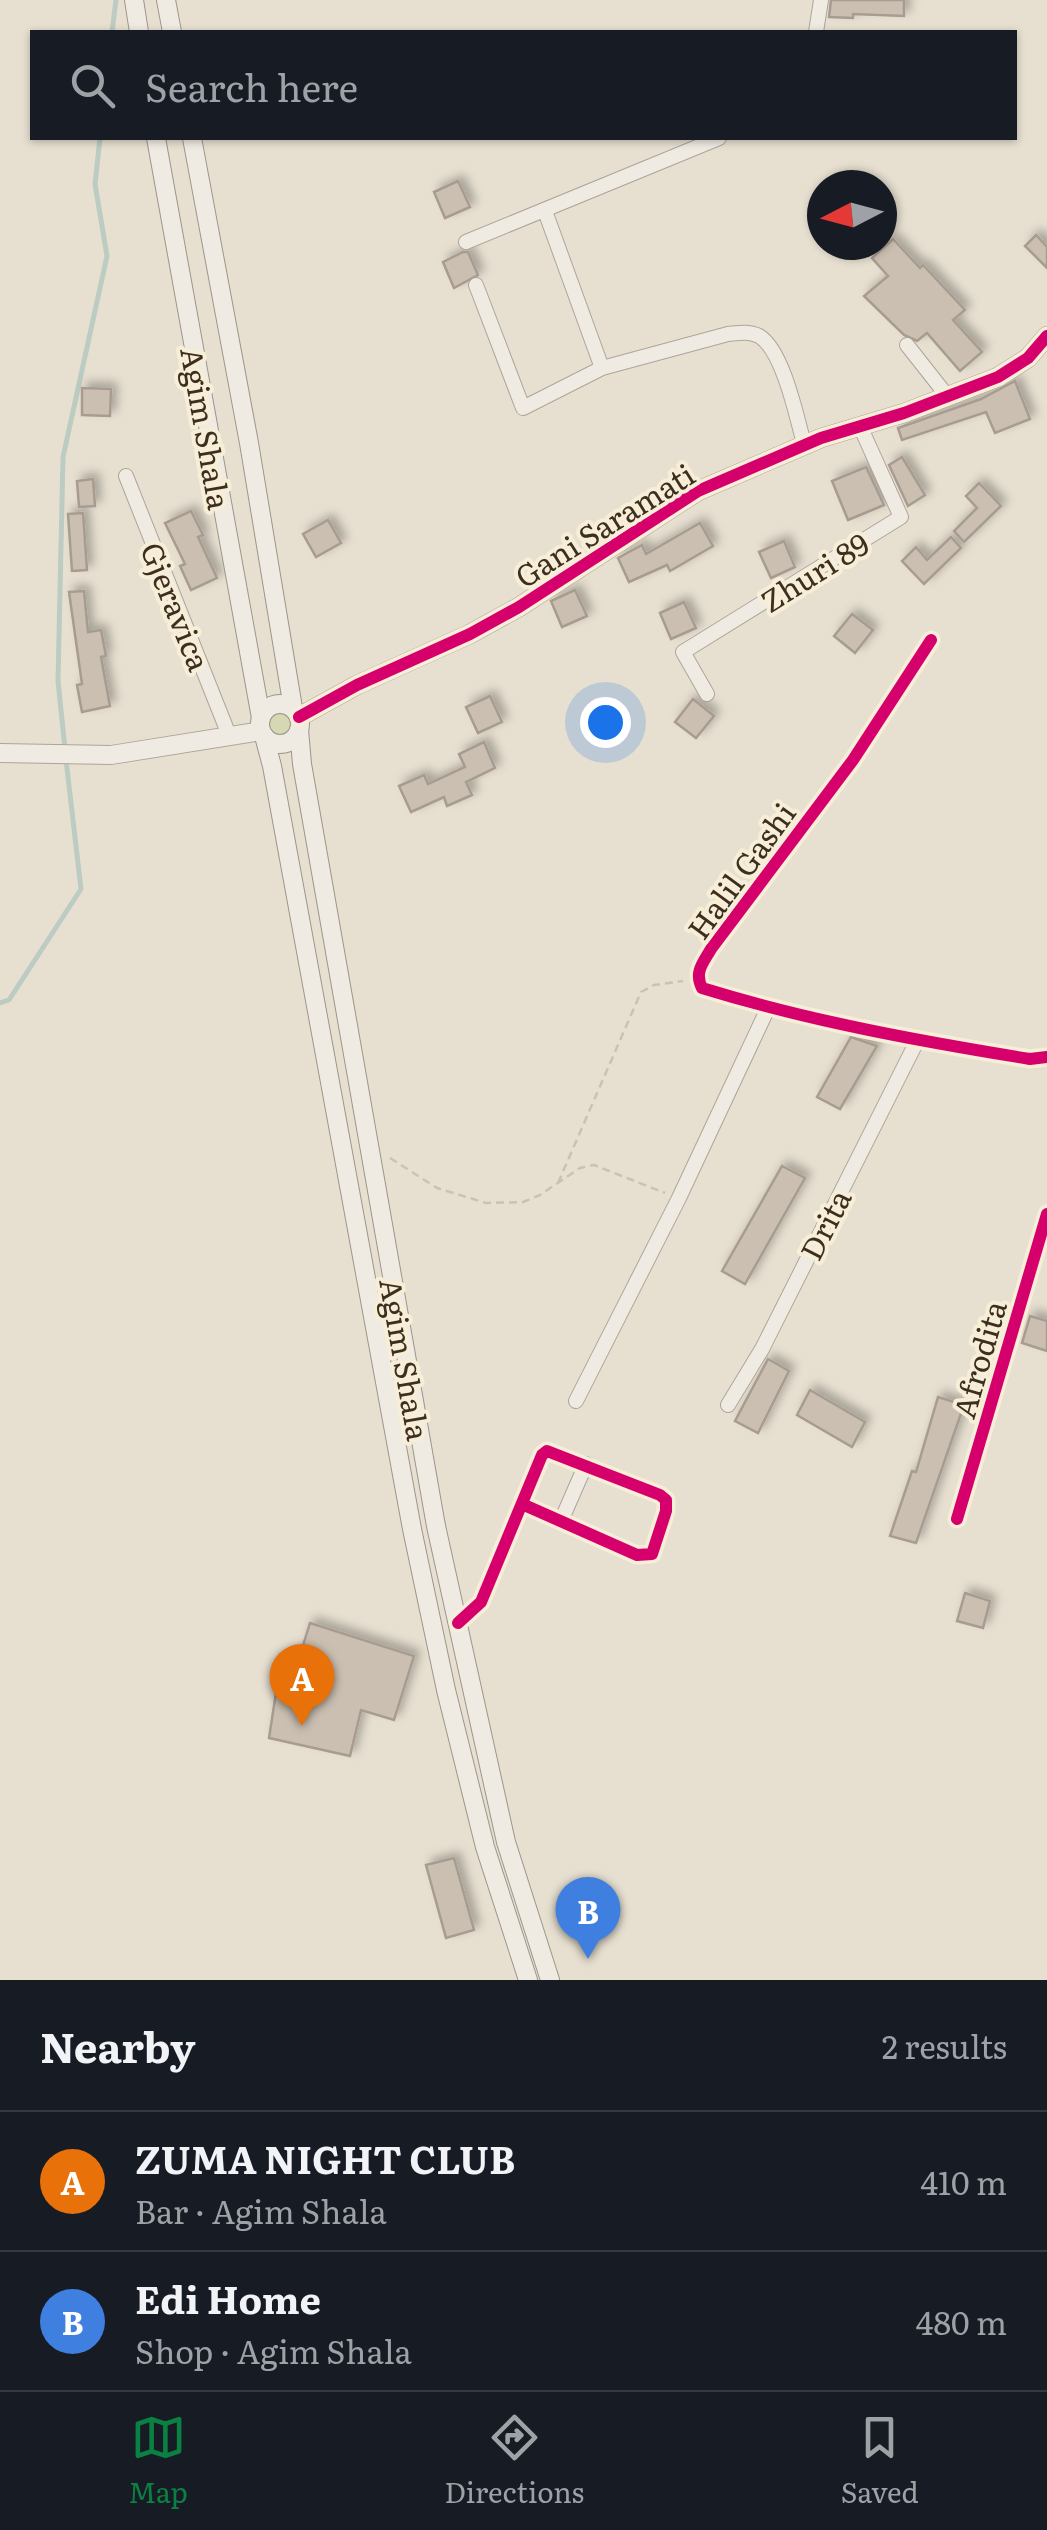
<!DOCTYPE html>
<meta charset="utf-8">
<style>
:root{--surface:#171b24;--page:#20242c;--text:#f1f3f6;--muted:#9ea1a6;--line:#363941;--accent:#0b8043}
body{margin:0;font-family:Literata,serif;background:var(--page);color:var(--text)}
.compass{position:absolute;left:807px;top:170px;width:90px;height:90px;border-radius:50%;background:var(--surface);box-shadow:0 2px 8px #0004;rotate:264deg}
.you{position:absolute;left:605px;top:722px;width:35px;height:35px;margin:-25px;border:8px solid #fff;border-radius:50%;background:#1a73e8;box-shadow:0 0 0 15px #1a73e833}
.badge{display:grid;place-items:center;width:65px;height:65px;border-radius:50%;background:var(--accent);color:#fff;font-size:32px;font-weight:700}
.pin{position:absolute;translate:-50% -82px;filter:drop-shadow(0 2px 5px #0008)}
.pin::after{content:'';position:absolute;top:52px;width:35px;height:30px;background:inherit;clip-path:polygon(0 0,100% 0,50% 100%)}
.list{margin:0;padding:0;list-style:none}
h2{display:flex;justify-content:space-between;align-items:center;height:130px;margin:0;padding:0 40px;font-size:42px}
h2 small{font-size:32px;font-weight:400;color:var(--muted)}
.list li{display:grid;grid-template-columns:65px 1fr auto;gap:30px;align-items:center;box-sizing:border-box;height:140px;padding:0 40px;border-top:2px solid var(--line)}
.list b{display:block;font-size:38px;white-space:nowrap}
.list p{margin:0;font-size:32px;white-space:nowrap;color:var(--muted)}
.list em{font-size:32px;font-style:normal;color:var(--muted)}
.icon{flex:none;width:55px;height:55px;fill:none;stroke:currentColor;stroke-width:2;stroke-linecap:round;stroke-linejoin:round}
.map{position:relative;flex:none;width:1047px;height:1980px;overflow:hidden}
.search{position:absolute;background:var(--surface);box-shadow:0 2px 8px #0004;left:30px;right:30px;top:30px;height:110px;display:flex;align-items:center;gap:25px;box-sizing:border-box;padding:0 35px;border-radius:0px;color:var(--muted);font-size:38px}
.sheet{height:410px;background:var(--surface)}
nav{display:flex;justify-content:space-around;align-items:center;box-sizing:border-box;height:140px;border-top:2px solid var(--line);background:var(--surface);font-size:28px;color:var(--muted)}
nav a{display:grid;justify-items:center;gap:5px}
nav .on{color:var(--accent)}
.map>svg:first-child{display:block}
.green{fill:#d6d7b3}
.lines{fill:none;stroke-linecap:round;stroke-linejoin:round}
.stream{stroke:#bcccc2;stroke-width:5}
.building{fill:#cbbfb2;stroke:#a89c90;stroke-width:2.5;filter:url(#shadow)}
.minor-casing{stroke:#ada599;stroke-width:16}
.tertiary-casing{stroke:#ada599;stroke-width:20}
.secondary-casing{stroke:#9c958a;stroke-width:20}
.path{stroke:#c8c2b9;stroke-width:2.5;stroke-dasharray:8 5;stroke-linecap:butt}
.minor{stroke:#efebe3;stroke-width:14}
.tertiary{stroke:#efebe3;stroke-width:18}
.secondary{stroke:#efebe3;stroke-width:18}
.cycleway-casing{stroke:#f7eed8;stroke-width:19}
.cycleway{stroke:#d6006c;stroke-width:12}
.labels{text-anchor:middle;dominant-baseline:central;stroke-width:8;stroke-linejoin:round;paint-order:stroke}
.street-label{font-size:30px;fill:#3d2e20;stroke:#f7eed8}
</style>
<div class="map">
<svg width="1047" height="1980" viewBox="0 0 1047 1980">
<defs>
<filter id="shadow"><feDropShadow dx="5.5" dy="-5.5" stdDeviation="5" flood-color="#0004"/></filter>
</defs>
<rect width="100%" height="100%" fill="#e7e0d1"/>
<circle class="green" cx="280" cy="723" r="15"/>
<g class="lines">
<g class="stream">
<polyline points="112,32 116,0"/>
<polyline points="65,749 58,681 63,457 107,256 95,184 100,138"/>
<polyline points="0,1003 9,1000 81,889 66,760"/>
</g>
</g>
<g class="building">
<polygon points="831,0 904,0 904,16 853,14 853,18 829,17"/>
<polygon points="458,181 470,207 445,218 434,192"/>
<polygon points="1036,235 1047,247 1047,268 1025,246"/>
<polygon points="893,239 920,268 923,265 965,310 953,320 982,352 960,371 927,333 917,341 904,335 864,296 888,276 872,258"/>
<polygon points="463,252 468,252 478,275 454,288 443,262"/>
<polygon points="1015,381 1030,419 995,433 986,412 902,440 898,428 981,399"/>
<polygon points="82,388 111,389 110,416 82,415"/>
<polygon points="902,457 925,495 908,506 889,465"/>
<polygon points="866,467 884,505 848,520 832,481"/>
<polygon points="93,479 95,506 79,507 77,481"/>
<polygon points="979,483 1001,506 964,542 954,531 977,508 966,496"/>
<polygon points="191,511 203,535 198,537 217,578 191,590 180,566 185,564 165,523"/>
<polygon points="83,513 87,570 72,571 68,514"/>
<polygon points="328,520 341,543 316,557 303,534"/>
<polygon points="700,523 713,546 670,571 667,565 629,582 618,558 642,545 646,554"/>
<polygon points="951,537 961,548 924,584 902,561 916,547 927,560"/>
<polygon points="784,541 795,567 771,578 759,552"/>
<polygon points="575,590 587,616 562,627 551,601"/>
<polygon points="84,591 88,632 101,630 106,656 101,657 110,706 82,712 77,685 82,684 69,592"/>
<polygon points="684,602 696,628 671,639 660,613"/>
<polygon points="852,614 873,630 855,653 834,636"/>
<polygon points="490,696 502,722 478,733 466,707"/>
<polygon points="693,699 714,716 696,738 675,722"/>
<polygon points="484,742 495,768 466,782 472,795 447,806 444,797 411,812 399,786 424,775 428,784 465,767 459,754"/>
<polygon points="851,1037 877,1046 840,1109 817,1097"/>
<polygon points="782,1166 805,1178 745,1284 722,1271"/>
<polygon points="1030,1316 1047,1321 1047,1351 1022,1343"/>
<polygon points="768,1359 789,1371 758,1433 735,1421"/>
<polygon points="810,1390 865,1422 852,1447 797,1415"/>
<polygon points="938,1397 964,1405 916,1543 890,1536 912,1471 916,1472"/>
<polygon points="965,1593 990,1601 983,1628 957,1621"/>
<polygon points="310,1623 414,1656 394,1720 361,1710 350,1756 269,1738 277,1686 289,1690"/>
<polygon points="454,1858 474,1930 446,1938 426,1865"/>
</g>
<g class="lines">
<defs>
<g id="minor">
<polyline points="816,32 821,0"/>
<polyline points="545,211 602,368"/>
<polyline points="466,242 719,138"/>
<path d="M476,285l47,123 79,-40 126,-34c11,-1 21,-3 31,2 24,14 38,82 45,108"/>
<polyline points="907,345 948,397"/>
<polyline points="126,476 229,735"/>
<path d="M931,640l-78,120 -142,189c-8,14 -17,23 -9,39 107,33 217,53 328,71l17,-2"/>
<polyline points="707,694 683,652 901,517 860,426"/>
<polyline points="576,1401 679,1198 768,1008"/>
<polyline points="728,1405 762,1349 917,1041"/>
<polyline points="957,1519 1047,1214"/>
<polyline points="561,1521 586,1464"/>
<polyline points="458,1623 481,1602 542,1455 547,1451 660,1495 666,1500 666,1511 652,1554 637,1555 522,1504"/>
</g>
<g id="tertiary">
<polyline points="299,717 357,685 470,634 519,607 698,491 821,438 904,413 998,377 1028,358 1047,336"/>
<polyline points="0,753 111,755 261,731"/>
</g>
<g id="secondary">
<polyline points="134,0 139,32"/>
<polyline points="166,0 172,32"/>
<polyline points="156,138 261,718"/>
<polyline points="192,138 249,443 293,708"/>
<circle cx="280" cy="724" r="20"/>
<polyline points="299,730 302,764 436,1526 506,1842 550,1980"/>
<polyline points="264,736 272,766 412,1529 446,1690 485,1847 528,1980"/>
</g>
</defs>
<use href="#minor" class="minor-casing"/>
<use href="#tertiary" class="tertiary-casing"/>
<use href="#secondary" class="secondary-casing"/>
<g class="path">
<polyline points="390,1158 437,1188 486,1203 523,1202 540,1195 580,1168 594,1165 665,1193"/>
<polyline points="558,1183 641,992 654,985 683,981"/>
</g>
<use href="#minor" class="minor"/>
<use href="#tertiary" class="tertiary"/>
<use href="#secondary" class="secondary"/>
<defs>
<g id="cycleway">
<path d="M931,640l-78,120 -142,189c-8,14 -17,23 -9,39 107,33 217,53 328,71l17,-2"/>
<polyline points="299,717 357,685 470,634 519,607 698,491 821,438 904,413 998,377 1028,358 1047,336"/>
<polyline points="957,1519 1047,1214"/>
<polyline points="458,1623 481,1602 542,1455 547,1451 660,1495 666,1500 666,1511 652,1554 637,1555 522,1504"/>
</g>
</defs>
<use href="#cycleway" class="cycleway-casing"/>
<use href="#cycleway" class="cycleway"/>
</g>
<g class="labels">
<g class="street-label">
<text transform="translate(207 428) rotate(80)">Agim Shala</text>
<text transform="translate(604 524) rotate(-32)">Gani Saramati</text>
<text transform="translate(814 571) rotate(-32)">Zhuri 89</text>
<text transform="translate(177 606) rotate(68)">Gjeravica</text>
<text transform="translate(740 870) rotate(-54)">Halil Gashi</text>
<text transform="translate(824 1224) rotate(-63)">Drita</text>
<text transform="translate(406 1359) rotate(80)">Agim Shala</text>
<text transform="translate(978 1359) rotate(-74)">Afrodita</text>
</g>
</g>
</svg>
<svg class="compass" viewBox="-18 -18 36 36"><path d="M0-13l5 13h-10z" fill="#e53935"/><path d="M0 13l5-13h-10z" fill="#9ea1a6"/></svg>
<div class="you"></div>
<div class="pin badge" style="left:302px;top:1726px;background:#e8710a">A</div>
<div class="pin badge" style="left:588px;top:1959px;background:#3f7fe0">B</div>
<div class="search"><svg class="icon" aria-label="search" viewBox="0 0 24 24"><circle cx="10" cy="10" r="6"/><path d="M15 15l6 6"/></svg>Search here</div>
</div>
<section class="sheet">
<h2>Nearby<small>2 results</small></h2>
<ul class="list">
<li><span class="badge" style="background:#e8710a">A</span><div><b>ZUMA NIGHT CLUB</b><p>Bar · Agim Shala</p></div><em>410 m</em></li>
<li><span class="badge" style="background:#3f7fe0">B</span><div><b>Edi Home</b><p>Shop · Agim Shala</p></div><em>480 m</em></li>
</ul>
</section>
<nav>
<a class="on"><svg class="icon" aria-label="map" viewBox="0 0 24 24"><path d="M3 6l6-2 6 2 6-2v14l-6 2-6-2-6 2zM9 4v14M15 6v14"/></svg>Map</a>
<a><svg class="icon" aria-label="directions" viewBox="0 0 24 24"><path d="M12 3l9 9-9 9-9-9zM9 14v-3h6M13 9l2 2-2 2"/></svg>Directions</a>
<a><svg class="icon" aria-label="saved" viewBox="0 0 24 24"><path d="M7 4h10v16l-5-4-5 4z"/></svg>Saved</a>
</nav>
